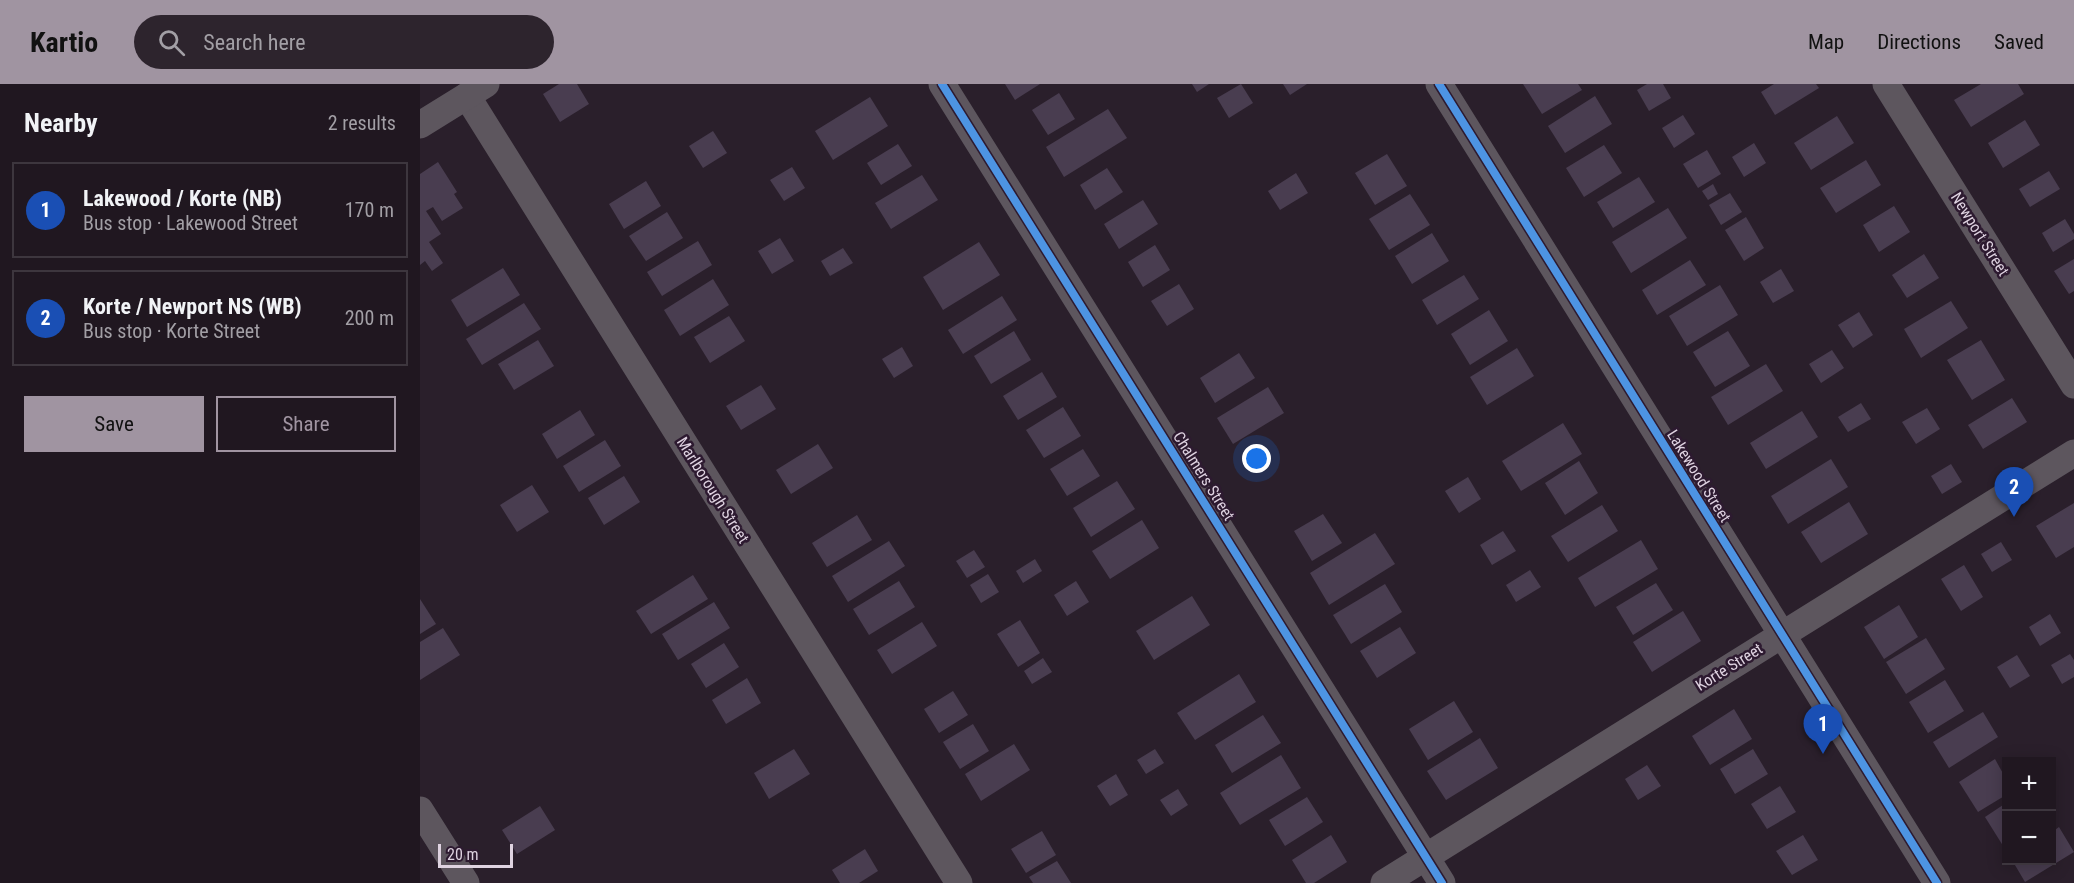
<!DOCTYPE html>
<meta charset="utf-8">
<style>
:root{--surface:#201720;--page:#2d242d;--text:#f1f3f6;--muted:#a29fa5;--line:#3d363e;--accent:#a094a1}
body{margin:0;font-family:"Roboto Condensed",sans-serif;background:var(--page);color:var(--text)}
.controls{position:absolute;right:18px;bottom:18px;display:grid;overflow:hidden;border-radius:0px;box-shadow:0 3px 15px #0003}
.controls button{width:54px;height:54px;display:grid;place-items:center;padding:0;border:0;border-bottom:2px solid var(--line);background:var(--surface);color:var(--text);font:30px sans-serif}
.scale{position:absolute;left:18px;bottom:15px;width:75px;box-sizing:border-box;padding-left:6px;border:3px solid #dfd3e1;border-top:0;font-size:16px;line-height:21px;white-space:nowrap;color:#dfd3e1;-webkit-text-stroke:4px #2d1a30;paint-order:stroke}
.you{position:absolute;left:837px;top:375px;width:21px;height:21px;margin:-15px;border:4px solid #fff;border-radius:50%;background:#1a73e8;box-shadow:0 0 0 9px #1a73e833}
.badge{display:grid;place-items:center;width:39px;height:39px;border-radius:50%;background:var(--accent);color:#fff;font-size:20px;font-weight:700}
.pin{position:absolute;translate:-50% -50px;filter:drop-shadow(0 2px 3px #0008)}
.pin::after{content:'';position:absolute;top:32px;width:21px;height:18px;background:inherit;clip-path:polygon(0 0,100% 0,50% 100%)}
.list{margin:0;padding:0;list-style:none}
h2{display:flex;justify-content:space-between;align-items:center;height:78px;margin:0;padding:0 24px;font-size:26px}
h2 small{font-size:20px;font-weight:400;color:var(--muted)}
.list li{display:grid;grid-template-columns:39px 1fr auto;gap:18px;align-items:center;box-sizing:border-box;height:96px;margin:0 12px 12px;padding:0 12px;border:2px solid var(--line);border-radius:0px}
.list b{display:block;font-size:22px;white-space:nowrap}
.list p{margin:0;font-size:20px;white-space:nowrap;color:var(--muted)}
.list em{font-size:20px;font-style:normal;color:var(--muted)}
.actions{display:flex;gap:12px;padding:18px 24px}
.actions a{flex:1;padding:14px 0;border:2px solid var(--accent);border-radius:0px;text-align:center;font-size:21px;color:var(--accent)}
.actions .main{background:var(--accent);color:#111}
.icon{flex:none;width:33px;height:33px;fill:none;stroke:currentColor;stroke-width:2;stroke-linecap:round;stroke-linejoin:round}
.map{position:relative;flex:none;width:1654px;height:799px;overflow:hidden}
header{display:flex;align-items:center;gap:36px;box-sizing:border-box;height:84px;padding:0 30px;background:var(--accent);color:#111}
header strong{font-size:28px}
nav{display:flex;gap:33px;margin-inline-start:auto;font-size:21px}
.search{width:420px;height:54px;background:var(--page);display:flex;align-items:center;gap:15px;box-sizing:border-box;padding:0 21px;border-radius:33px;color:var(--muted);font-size:22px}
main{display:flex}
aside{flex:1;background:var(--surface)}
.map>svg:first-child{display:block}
.building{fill:#493d50}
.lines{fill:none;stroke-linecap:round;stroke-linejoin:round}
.minor{stroke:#5d565e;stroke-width:27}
.cycleway-casing{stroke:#2d1a30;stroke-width:11}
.cycleway{stroke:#4d94e3;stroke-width:8}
.labels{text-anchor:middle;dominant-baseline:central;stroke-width:5;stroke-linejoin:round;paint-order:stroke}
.street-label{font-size:16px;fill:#dfd3e1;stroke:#2d1a30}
</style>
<header>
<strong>Kartio</strong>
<div class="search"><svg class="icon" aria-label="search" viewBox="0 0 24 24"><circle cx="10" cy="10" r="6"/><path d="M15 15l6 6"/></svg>Search here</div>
<nav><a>Map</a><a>Directions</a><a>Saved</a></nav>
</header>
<main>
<aside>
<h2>Nearby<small>2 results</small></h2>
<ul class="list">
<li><span class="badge" style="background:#1a4fb4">1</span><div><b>Lakewood / Korte (NB)</b><p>Bus stop · Lakewood Street</p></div><em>170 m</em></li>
<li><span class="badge" style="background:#1a4fb4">2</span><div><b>Korte / Newport NS (WB)</b><p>Bus stop · Korte Street</p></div><em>200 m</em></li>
</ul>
<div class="actions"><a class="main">Save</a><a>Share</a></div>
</aside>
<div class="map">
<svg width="1654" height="799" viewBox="0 0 1654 799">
<rect width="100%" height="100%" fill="#2a1f2b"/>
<g class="building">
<polygon points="139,0 157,0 169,20 140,38 123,10"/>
<polygon points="585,0 620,0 595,16"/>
<polygon points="772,0 789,0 777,8"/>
<polygon points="821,0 833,19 809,34 797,14"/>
<polygon points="863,0 887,0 870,11"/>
<polygon points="1103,0 1158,0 1162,6 1122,30"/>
<polygon points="1227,0 1243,0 1251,14 1229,27 1217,6"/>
<polygon points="1354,0 1396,0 1399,4 1355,31 1341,8"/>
<polygon points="1561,0 1598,0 1604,10 1551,43 1534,16"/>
<polygon points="639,9 655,35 628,51 612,26"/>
<polygon points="1175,12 1192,40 1145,69 1128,42"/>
<polygon points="450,13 468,42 413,76 395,47"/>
<polygon points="688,25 707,54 644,93 626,63"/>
<polygon points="1263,31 1275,50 1254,64 1242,44"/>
<polygon points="1417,32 1434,59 1391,86 1374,59"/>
<polygon points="1605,36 1620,61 1583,84 1568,59"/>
<polygon points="293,47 307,69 283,84 269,62"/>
<polygon points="1334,59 1346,79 1324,93 1312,73"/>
<polygon points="478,60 492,82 461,101 447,79"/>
<polygon points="1184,61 1202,89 1164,113 1146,84"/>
<polygon points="1287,66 1301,90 1278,104 1263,80"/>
<polygon points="967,70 987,102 955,121 935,89"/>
<polygon points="1446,76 1461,101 1416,129 1400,104"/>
<polygon points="18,78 37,108 34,110 43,124 22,137 13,123 6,127 21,150 9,158 23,179 12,187 5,177 0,181 0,90"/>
<polygon points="372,83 385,104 364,117 350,96"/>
<polygon points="687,84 703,108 675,126 660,101"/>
<polygon points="1629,87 1640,105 1610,123 1599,105"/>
<polygon points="876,89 888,109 860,126 848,107"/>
<polygon points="502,91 518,116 471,145 455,119"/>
<polygon points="1219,93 1235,118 1193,144 1177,118"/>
<polygon points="226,97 241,122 204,145 189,120"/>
<polygon points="1293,100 1298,110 1288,116 1282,107"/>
<polygon points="1310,109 1322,128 1301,141 1289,121"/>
<polygon points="990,110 1010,141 969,166 949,135"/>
<polygon points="723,116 738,140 699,165 684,140"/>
<polygon points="1474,122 1490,148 1459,168 1443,141"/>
<polygon points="1248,124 1267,154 1211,189 1192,158"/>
<polygon points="247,128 263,154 226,177 209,152"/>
<polygon points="1326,133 1344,164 1324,177 1305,146"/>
<polygon points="1645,135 1654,150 1654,155 1633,168 1622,149"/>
<polygon points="1012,149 1029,177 992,200 975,172"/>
<polygon points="360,154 374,177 352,190 338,167"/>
<polygon points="278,157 292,181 242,212 227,188"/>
<polygon points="559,158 580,191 523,226 503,193"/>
<polygon points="735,161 750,186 723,203 708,178"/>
<polygon points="423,164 433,179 410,192 401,177"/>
<polygon points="1504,170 1519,194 1487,214 1472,191"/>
<polygon points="1654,175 1654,207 1649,210 1634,187"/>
<polygon points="1270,176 1286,201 1237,231 1222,206"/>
<polygon points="83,184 100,211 47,243 31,216"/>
<polygon points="1361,185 1374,207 1353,219 1340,198"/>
<polygon points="1044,191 1059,215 1017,241 1002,216"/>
<polygon points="293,195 309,221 260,252 244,226"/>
<polygon points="759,200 774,225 747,242 731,217"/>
<polygon points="1300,201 1318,231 1267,262 1249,232"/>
<polygon points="582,212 597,236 543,270 528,246"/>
<polygon points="1531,217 1548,244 1501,274 1484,245"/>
<polygon points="104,219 121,245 62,281 46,255"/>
<polygon points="1069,226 1088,257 1050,281 1031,250"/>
<polygon points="1439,228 1453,251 1433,264 1418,241"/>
<polygon points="309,232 325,257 290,279 274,253"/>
<polygon points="594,247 611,276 571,300 554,272"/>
<polygon points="1308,247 1330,282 1295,303 1273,268"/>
<polygon points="118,256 134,282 94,306 78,280"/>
<polygon points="1561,256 1585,296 1552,316 1527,276"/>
<polygon points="482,263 493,282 474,294 462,275"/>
<polygon points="1097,264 1114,292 1067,321 1050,293"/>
<polygon points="1412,266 1424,284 1401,299 1389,280"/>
<polygon points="819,269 835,294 795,319 780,294"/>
<polygon points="1346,280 1363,307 1308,341 1291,313"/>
<polygon points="622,288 637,313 598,336 583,312"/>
<polygon points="341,301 356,325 321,346 306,322"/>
<polygon points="848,303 864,329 813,360 797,334"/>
<polygon points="1592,314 1607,338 1563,365 1548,341"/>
<polygon points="1441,319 1451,335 1428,348 1418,333"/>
<polygon points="643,323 661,352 624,374 606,346"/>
<polygon points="1507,324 1520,345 1496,360 1482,338"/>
<polygon points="160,326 175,351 137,375 122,350"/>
<polygon points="1382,327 1398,353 1346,385 1330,359"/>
<polygon points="1143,339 1162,370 1101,407 1082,377"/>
<polygon points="185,356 201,382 159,408 143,382"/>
<polygon points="398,360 413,384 371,410 356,386"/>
<polygon points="663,365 680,392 647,412 630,385"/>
<polygon points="1411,375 1428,403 1368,440 1351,412"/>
<polygon points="1159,377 1178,409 1145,431 1125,399"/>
<polygon points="1531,380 1542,398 1522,410 1511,392"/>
<polygon points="204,392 220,418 184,441 168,414"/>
<polygon points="1048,393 1061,415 1039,429 1025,407"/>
<polygon points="697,397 715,425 671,453 653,424"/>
<polygon points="112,401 129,428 97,448 80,421"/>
<polygon points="1429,418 1448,450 1401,479 1381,448"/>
<polygon points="1654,419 1654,463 1636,474 1616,442"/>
<polygon points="1182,421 1198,447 1148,478 1131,452"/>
<polygon points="903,430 922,459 892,477 874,447"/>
<polygon points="437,431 452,456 407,483 392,459"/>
<polygon points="722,436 739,464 690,495 672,467"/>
<polygon points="1083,447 1096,467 1072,481 1060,461"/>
<polygon points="955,449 975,480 909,521 890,489"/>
<polygon points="1221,456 1238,485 1175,523 1158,494"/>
<polygon points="469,457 485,482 428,518 412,492"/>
<polygon points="1581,458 1592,476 1572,488 1561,470"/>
<polygon points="554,466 565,483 547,494 536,477"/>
<polygon points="615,475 622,487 603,499 596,487"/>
<polygon points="1544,481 1563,513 1541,527 1521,495"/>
<polygon points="1110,486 1121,503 1096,518 1086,501"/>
<polygon points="568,490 579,508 561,519 550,501"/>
<polygon points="273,491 288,515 231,550 216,527"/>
<polygon points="479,497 495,523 449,551 433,525"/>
<polygon points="656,497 669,518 647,532 634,511"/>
<polygon points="1236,499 1253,526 1213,551 1196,523"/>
<polygon points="965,500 982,528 931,560 913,531"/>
<polygon points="772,512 790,541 734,576 716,547"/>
<polygon points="0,515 16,540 0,550"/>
<polygon points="294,518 310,544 258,576 242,550"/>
<polygon points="1479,521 1498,553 1464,575 1444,543"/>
<polygon points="1263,527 1281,557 1232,588 1213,558"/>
<polygon points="1630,530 1641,549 1620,562 1609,543"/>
<polygon points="600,536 620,569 598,583 577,550"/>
<polygon points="502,538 517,562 472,590 457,566"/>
<polygon points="980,543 996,569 957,594 940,567"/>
<polygon points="23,544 40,571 0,596 0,558"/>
<polygon points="1506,554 1525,585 1486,610 1466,578"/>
<polygon points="304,559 319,583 286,604 271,580"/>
<polygon points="1650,570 1654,576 1654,593 1642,600 1631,581"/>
<polygon points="1597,571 1610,592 1590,604 1577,583"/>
<polygon points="623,574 632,588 612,600 604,587"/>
<polygon points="819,590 836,618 775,656 757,629"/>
<polygon points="327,594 341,619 306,640 292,616"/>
<polygon points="1525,596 1544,627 1508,649 1489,618"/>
<polygon points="533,607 548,631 519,649 504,625"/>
<polygon points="1034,617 1053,648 1008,676 989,645"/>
<polygon points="1314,625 1332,655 1290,681 1272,652"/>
<polygon points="1563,628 1578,653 1529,684 1513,658"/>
<polygon points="843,631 861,659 812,689 795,661"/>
<polygon points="553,640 569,667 540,685 523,658"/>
<polygon points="1060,654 1078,684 1026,716 1007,687"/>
<polygon points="594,660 610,686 561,717 545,690"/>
<polygon points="374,665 390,690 349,715 334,689"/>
<polygon points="735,665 744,679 726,690 717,676"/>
<polygon points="1333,665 1348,690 1315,710 1300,685"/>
<polygon points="861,671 881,704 820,741 800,709"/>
<polygon points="1575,675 1586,695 1586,711 1558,728 1539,698"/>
<polygon points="1227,681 1241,702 1218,716 1205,695"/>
<polygon points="696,690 708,711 690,722 677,702"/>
<polygon points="1360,702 1376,728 1347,745 1331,720"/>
<polygon points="758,705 768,721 751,732 740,716"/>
<polygon points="887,713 903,738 865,762 849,736"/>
<polygon points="1586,719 1586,764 1585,765 1565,733"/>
<polygon points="120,722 135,746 97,770 82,746"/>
<polygon points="1639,743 1654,768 1605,798 1592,776 1632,776 1632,748"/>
<polygon points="622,747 636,771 606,789 591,765"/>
<polygon points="911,751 927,778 894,799 886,799 872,776"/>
<polygon points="1383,751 1398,776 1372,791 1356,767"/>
<polygon points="445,765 458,787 439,799 420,799 412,786"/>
<polygon points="637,777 651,799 613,799 609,793"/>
</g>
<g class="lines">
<g class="minor">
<polyline points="522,0 1022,799"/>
<polyline points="1019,0 1517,799"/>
<polyline points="1466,0 1654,301"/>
<polyline points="47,12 539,799"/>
<polyline points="0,41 66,0"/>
<polyline points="0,726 46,799"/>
<polyline points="964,799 1654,369"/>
</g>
<defs>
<g id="cycleway">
<polyline points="522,0 1022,799"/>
<polyline points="1019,0 1517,799"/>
</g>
</defs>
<use href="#cycleway" class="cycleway-casing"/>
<use href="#cycleway" class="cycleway"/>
</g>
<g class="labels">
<g class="street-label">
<text transform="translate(1560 150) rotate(58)">Newport Street</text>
<text transform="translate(784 392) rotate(58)">Chalmers Street</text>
<text transform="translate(1279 392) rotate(58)">Lakewood Street</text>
<text transform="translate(293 406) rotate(58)">Marlborough Street</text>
<text transform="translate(1309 583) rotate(-32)">Korte Street</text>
</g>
</g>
</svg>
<div class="controls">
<button>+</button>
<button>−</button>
</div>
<div class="scale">20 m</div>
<div class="you"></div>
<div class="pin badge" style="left:1403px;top:670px;background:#1a4fb4">1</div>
<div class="pin badge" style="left:1594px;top:433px;background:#1a4fb4">2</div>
</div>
</main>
